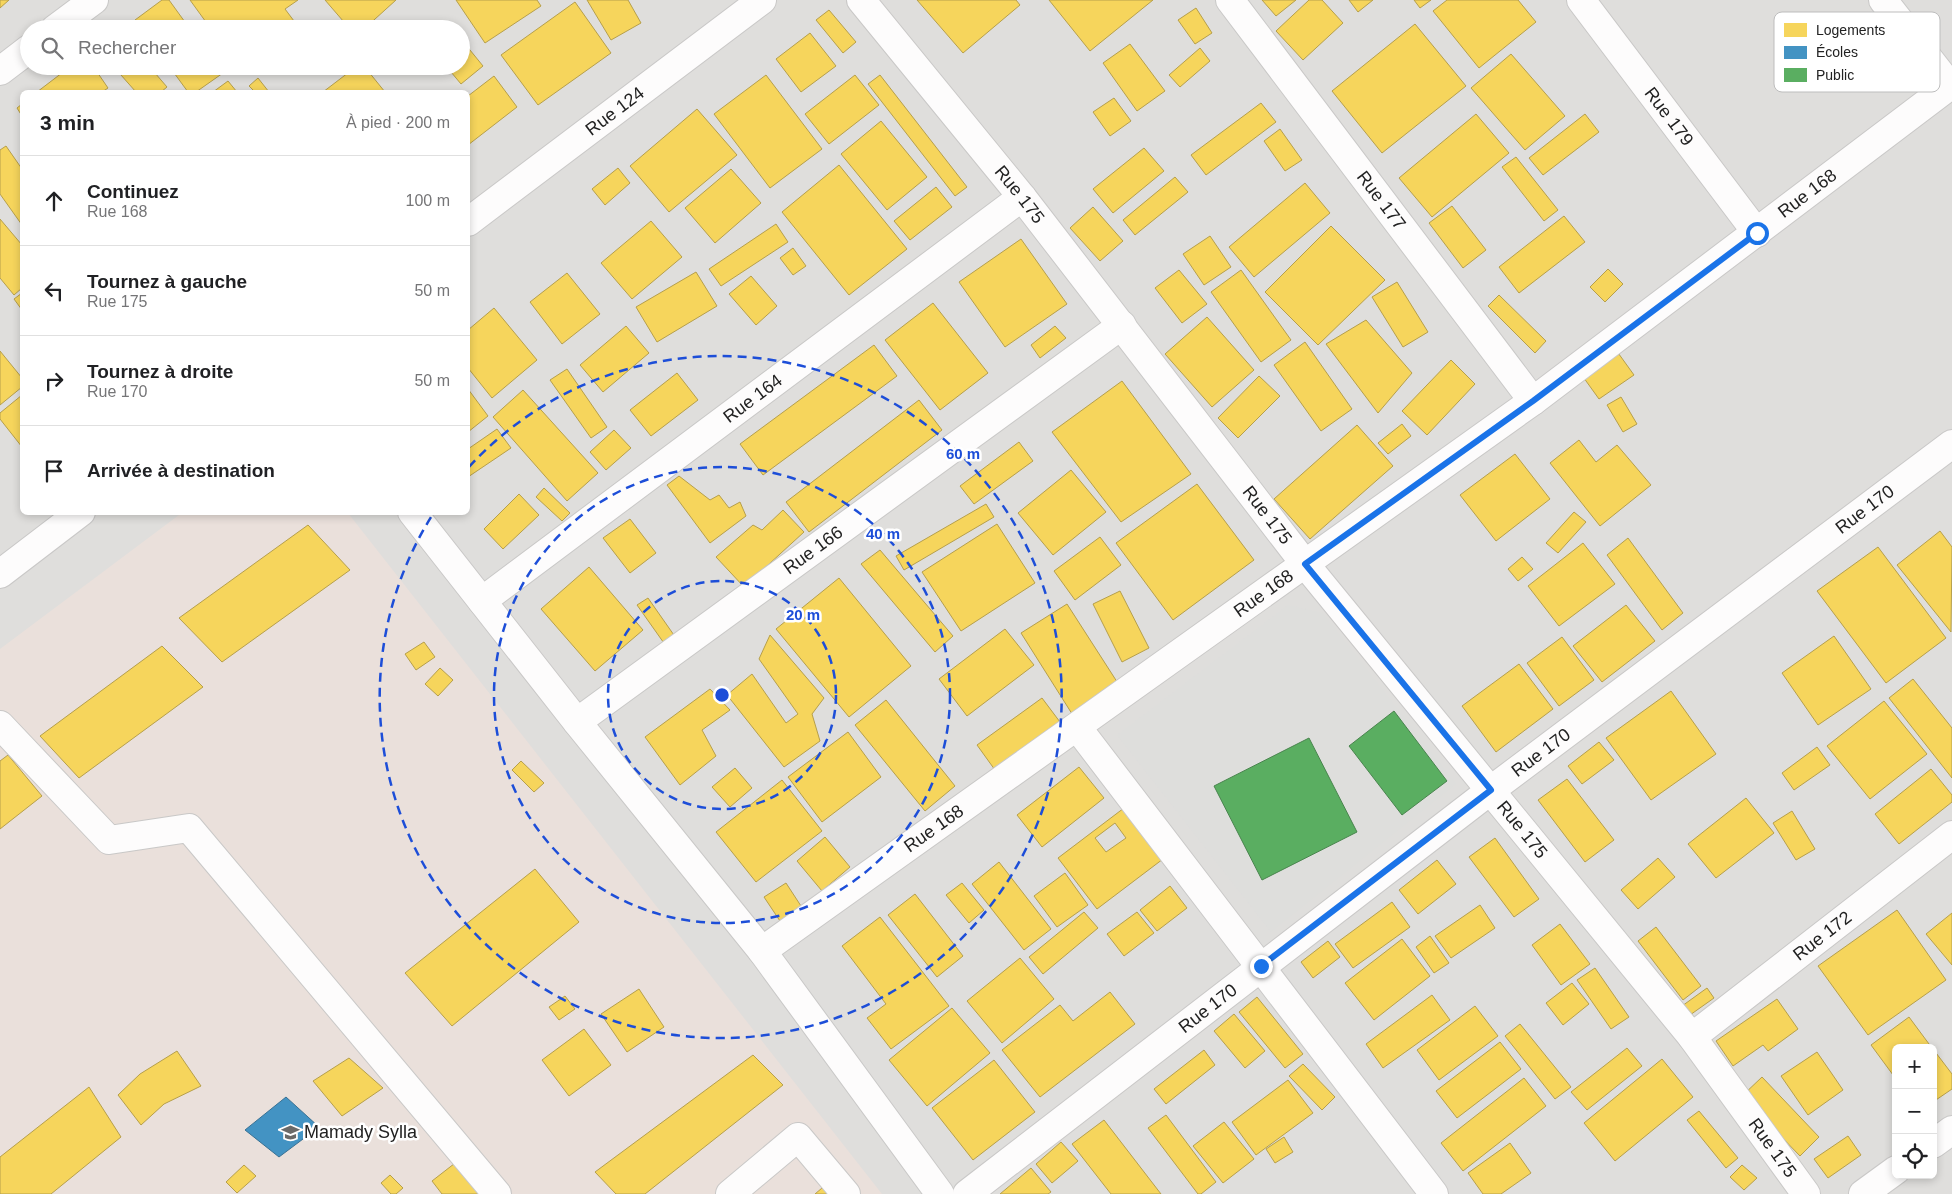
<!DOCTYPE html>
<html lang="fr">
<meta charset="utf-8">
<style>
:root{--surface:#fff;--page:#f2f2f2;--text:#202124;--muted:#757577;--line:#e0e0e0}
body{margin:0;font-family:Helvetica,sans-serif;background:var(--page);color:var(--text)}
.controls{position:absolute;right:15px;bottom:15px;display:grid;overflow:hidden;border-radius:8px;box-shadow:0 2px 8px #0003}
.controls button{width:45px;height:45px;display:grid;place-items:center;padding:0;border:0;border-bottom:1px solid var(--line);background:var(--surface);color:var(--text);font:25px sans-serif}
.stop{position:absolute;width:15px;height:15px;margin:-11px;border:4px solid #1a73e8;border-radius:50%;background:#fff}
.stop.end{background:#1a73e8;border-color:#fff;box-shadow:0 1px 5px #0008}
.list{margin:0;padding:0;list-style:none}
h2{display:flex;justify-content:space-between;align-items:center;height:65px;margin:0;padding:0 20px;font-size:21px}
h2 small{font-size:16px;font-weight:400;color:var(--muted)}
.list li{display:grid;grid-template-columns:32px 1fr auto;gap:15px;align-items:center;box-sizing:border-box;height:90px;padding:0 20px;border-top:1px solid var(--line)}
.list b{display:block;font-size:19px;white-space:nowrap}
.list p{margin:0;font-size:16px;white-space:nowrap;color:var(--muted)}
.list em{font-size:16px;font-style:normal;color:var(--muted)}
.icon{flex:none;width:28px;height:28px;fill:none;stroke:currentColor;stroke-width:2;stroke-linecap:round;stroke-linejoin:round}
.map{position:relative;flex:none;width:1952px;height:1194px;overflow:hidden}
.search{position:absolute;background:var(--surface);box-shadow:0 2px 8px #0003;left:20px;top:20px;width:450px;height:55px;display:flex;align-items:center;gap:12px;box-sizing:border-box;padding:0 18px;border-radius:28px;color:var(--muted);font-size:19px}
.panel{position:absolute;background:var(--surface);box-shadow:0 2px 8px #0003;left:20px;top:90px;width:450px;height:425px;border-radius:8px}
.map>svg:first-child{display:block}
.residential{fill:#dfdedc;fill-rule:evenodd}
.religious{fill:#dededc}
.military{fill:#eae0db}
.homes{fill:#f6d55c;stroke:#b69f4b;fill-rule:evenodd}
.schools{fill:#4393c3;stroke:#397193}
.public{fill:#5aae61;stroke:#49844e}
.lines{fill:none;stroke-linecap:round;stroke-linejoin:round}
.minor-casing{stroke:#c9c8c7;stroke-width:30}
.minor{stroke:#fdfcfc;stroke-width:28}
.route{stroke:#1a73e8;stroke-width:6}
.ring{fill:none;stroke:#1d4ed8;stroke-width:2.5;stroke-dasharray:9 6}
.labels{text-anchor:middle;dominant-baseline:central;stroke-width:5;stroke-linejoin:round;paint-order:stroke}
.street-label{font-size:18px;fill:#222;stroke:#fff}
.poi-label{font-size:18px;fill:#222;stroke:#fff;text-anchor:start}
.key{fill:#fff;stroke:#bdbdbd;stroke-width:1}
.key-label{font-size:14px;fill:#222}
.centre{fill:#1d4ed8;stroke:#fff;stroke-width:2.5}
.ring-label{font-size:15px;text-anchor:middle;font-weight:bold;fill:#1d4ed8;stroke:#fff;stroke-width:5;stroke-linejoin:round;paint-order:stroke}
</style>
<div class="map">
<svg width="1952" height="1194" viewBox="0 0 1952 1194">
<rect width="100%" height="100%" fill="#f0eeeb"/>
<path class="residential" d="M0,0h1952v1194h-1952zM29,29h432v37h-432zM22,92h446v420h-446zM1896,1048h37v127h-37z"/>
<polygon class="religious" points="1288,605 1323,613 1456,784 1271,932 1117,735"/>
<polygon class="military" points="183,512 348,513 882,1194 0,1194 0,649"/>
<g class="homes">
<polygon points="0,0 9,0 0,8"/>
<polygon points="162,0 169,0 190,29 141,29 135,20"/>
<polygon points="190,0 298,0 285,9 300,29 211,29"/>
<polygon points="325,0 396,0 364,29 350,29"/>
<polygon points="456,0 537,0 541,6 485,43"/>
<polygon points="587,0 628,0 641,23 611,40"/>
<polygon points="917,0 1016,0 1020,5 963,53"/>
<polygon points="1049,0 1153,0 1090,51"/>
<polygon points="1262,0 1296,0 1276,16"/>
<polygon points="1309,0 1322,0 1343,23 1303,60 1276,31"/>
<polygon points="1349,0 1373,0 1358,12"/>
<polygon points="1414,0 1431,0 1420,8"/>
<polygon points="1447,0 1518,0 1536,22 1479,68 1433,11"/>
<polygon points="575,2 611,53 538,105 501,55"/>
<polygon points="1196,8 1212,33 1195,44 1178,20"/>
<polygon points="829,10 856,42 843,53 816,20"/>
<polygon points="1415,24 1466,86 1382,153 1332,91"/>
<polygon points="810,33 836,66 801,92 776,59"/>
<polygon points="461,39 483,66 461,84 446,66 461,66"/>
<polygon points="1130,44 1165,91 1137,111 1103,63"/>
<polygon points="1200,48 1210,61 1180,87 1169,75"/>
<polygon points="1511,54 1565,116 1525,150 1471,88"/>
<polygon points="71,66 93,66 108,88 102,92 37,92"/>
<polygon points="113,66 149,66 167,87 161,92 136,92"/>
<polygon points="169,66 217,66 223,73 196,92 188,92"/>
<polygon points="238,66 248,66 241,71"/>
<polygon points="357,66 364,66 385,92 323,92"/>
<polygon points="766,75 822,149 770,188 714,114"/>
<polygon points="855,75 879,105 829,144 805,114"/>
<polygon points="880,75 967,187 955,196 868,84"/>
<polygon points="494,76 517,107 468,145 468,96"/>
<polygon points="258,78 269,92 255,92 249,86"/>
<polygon points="228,81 237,92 213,92"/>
<polygon points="1114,98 1131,121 1110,136 1093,112"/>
<polygon points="1261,103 1276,122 1206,175 1191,155"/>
<polygon points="22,104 22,116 17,108"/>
<polygon points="697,109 737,155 669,212 630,166"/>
<polygon points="1476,114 1509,153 1432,217 1399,178"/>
<polygon points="1585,114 1599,132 1543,175 1529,158"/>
<polygon points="881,121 927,177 887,210 841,154"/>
<polygon points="1280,129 1302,160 1285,171 1264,141"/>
<polygon points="6,146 22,169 22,225 0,194 0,150"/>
<polygon points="1144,148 1164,171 1113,213 1093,189"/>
<polygon points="1516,157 1558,210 1544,221 1502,167"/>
<polygon points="839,165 907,249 849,295 782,212"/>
<polygon points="618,168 630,183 605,205 592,189"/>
<polygon points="731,169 761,203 715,243 685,208"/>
<polygon points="1175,177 1188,192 1135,235 1123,220"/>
<polygon points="1305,183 1330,213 1254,277 1229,247"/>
<polygon points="936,187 952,207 910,240 894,221"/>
<polygon points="1452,206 1486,250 1463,268 1429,223"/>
<polygon points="1093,207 1123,241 1100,261 1070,228"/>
<polygon points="1564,216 1585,242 1519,293 1499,267"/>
<polygon points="0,219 22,245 22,288 14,295 0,278"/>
<polygon points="651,221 682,257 632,299 601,263"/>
<polygon points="776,224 788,242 721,286 709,269"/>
<polygon points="1331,226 1385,280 1318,345 1265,292"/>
<polygon points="1210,236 1231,267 1204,285 1183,254"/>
<polygon points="1021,239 1067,304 1005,347 959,282"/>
<polygon points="793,248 806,266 793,275 780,258"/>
<polygon points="1608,269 1623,284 1605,302 1590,287"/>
<polygon points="1179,270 1207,304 1182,323 1155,288"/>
<polygon points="1241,270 1291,340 1261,362 1211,292"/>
<polygon points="696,272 717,306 657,342 636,307"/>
<polygon points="567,273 600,314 562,344 530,302"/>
<polygon points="751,276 777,306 756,325 729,294"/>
<polygon points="1397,282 1428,332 1403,347 1372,297"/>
<polygon points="22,293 22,310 14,299"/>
<polygon points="1499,295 1546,341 1535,353 1488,306"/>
<polygon points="933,303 988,373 940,410 885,340"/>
<polygon points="494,308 537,360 492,398 468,368 468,330"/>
<polygon points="1207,317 1254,370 1212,407 1165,354"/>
<polygon points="1366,320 1412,373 1378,413 1326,344"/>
<polygon points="626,326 649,353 603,392 580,365"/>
<polygon points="1055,326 1066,338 1040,358 1031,345"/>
<polygon points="1305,342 1352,409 1321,431 1274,365"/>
<polygon points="874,345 897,376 763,475 740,444"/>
<polygon points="1616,350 1634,375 1599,399 1581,374"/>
<polygon points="0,351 22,378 22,387 0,405"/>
<polygon points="1451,360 1475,384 1427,435 1402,411"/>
<polygon points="567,369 607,427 591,438 550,380"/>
<polygon points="677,373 698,400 651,436 630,410"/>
<polygon points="1259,376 1280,396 1238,438 1218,418"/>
<polygon points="1122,381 1191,474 1121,522 1052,432"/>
<polygon points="468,389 488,416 468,432"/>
<polygon points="523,390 598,473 567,501 493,417"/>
<polygon points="22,395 22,447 0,419 0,413"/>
<polygon points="1621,397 1637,424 1623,432 1607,405"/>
<polygon points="919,400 942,430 809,532 786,502"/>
<polygon points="1402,424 1411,436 1388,454 1378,443"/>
<polygon points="1357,425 1393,466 1310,539 1274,499"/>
<polygon points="497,429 511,448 468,477 468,449"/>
<polygon points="614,430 631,448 606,470 590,452"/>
<polygon points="1579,440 1596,462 1617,445 1651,485 1600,526 1550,463"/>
<polygon points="1019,442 1033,461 974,504 960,486"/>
<polygon points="1515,454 1550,499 1496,541 1460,495"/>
<polygon points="1071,470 1106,512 1053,555 1018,513"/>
<polygon points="679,476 710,500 719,495 729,508 740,502 746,516 710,543 667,485"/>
<polygon points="1197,484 1254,560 1173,620 1116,543"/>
<polygon points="544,488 570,513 562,521 536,497"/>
<polygon points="519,494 539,515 503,549 484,529"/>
<polygon points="986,504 994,517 904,570 896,556"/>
<polygon points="783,510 804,532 744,587 716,557 753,525 762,530"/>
<polygon points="1574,512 1586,522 1558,553 1546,543"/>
<polygon points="630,519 656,553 630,573 603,538"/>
<polygon points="997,524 1035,583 961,631 922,572"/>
<polygon points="308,525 350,570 222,662 179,618"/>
<polygon points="1940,531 1952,547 1951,632 1897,565"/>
<polygon points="1100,537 1121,565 1075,600 1054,571"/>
<polygon points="1628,538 1683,613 1662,630 1607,555"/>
<polygon points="1583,543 1615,584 1559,626 1528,586"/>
<polygon points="1878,547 1946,638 1886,683 1817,591"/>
<polygon points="880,550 953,636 935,652 861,564"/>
<polygon points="1522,557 1533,569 1518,581 1508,569"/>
<polygon points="589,567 643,630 595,671 541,609"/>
<polygon points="839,578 911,666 849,717 776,629"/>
<polygon points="1120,591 1149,648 1122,662 1093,604"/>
<polygon points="648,598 676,638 666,646 637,605"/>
<polygon points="1067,604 1121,688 1074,717 1021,633"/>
<polygon points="1626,605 1655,641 1602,682 1573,646"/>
<polygon points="1005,629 1034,665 967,716 939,679"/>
<polygon points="770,635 824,698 812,714 820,741 784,767 727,695 752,674 786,723 798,714 759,659"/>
<polygon points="1834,636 1871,689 1818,725 1782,673"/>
<polygon points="1562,637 1594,680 1559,706 1527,663"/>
<polygon points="424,642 435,657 416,670 405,654"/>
<polygon points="162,646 203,687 79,778 40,736"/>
<polygon points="1519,664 1553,709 1496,752 1462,706"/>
<polygon points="440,668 453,680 438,696 425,684"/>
<polygon points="1913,679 1952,728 1952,778 1889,698"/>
<polygon points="710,689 730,710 702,730 716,756 680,785 645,737"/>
<polygon points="1671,691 1716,754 1651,800 1606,738"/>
<polygon points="1042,698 1060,722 995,770 977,745"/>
<polygon points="886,700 955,786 925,811 855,725"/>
<polygon points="1884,701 1927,754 1870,799 1827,746"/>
<polygon points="848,732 881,777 822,822 788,777"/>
<polygon points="1599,742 1614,760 1582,784 1568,766"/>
<polygon points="1817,747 1830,765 1794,790 1782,773"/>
<polygon points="8,755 42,796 0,829 0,761"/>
<polygon points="521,761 544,783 534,792 512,770"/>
<polygon points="1079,767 1104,798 1042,847 1017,815"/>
<polygon points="735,768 752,788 730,807 712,787"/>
<polygon points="1931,769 1952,795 1952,802 1899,844 1875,814"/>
<polygon points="1567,779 1614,840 1585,862 1538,800"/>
<polygon points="782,780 822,831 756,882 716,832"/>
<polygon points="1746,798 1774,833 1716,878 1688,844"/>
<path d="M1124,808l39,51 -66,50 -39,-51zM1115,823l11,15 -20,14 -11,-14z"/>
<polygon points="1792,811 1815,849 1796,860 1773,823"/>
<polygon points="825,837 850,867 822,891 797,861"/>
<polygon points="1495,838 1539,899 1514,917 1469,857"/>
<polygon points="1658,858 1675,877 1638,909 1621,890"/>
<polygon points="1437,860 1456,884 1418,914 1399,890"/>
<polygon points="999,862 1051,929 1024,950 972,884"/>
<polygon points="535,869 579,922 452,1026 405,973"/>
<polygon points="1065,873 1088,905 1057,927 1034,896"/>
<polygon points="786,883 801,906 780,921 764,897"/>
<polygon points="962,883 984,910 969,923 946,895"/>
<polygon points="1170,886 1187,908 1157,931 1140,910"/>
<polygon points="915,894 963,956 937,977 888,915"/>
<polygon points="1392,902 1410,927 1353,968 1335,944"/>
<polygon points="1480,905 1495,928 1451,958 1435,936"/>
<polygon points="1897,910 1946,980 1868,1035 1818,966"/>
<polygon points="1084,912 1098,928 1043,974 1029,957"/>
<polygon points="1137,912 1154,933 1124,956 1107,934"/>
<polygon points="1952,913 1952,965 1926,934"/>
<polygon points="880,917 949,1006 891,1049 867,1018 886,1004 842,946"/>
<polygon points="1560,924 1590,964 1561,985 1532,945"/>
<polygon points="1656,927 1701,986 1683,1000 1638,941"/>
<polygon points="1430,936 1449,963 1434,973 1416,947"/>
<polygon points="1402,939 1430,976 1374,1020 1345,983"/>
<polygon points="1328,941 1340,957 1313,978 1301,962"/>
<polygon points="1020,958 1054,999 1002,1043 967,1001"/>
<polygon points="1595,968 1629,1017 1611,1029 1577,980"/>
<polygon points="1572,983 1589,1004 1563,1025 1546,1003"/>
<polygon points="1707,988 1714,998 1690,1015 1682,1006"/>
<polygon points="639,989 664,1027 627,1052 601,1014"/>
<polygon points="1110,992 1135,1024 1040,1097 1002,1050 1060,1005 1073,1021"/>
<polygon points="1432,995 1450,1020 1383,1068 1366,1044"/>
<polygon points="565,996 575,1009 559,1020 549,1007"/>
<polygon points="1257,997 1303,1054 1285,1068 1239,1012"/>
<polygon points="1777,999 1798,1029 1768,1051 1763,1045 1733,1066 1716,1041"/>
<polygon points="1475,1006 1498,1036 1439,1080 1417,1050"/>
<polygon points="952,1008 990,1053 927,1106 889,1060"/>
<polygon points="1234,1014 1265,1051 1245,1068 1214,1031"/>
<polygon points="1909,1017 1932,1048 1896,1048 1896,1079 1871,1045"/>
<polygon points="1520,1024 1571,1087 1555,1099 1505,1036"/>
<polygon points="584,1029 611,1065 569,1096 542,1060"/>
<polygon points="1500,1042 1521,1069 1457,1118 1436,1091"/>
<polygon points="1627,1048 1642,1066 1587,1110 1571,1092"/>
<polygon points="1933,1049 1952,1074 1952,1089 1933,1102"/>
<polygon points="1204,1050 1215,1065 1166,1104 1154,1089"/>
<polygon points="177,1051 201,1086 164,1104 141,1125 118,1095 140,1074"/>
<polygon points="1817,1052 1843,1090 1808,1115 1781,1076"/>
<polygon points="753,1055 783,1085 645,1194 616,1194 595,1172"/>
<polygon points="349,1058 383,1088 342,1116 313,1081"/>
<polygon points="1662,1059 1693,1097 1615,1161 1584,1123"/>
<polygon points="994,1060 1035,1112 973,1160 932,1108"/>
<polygon points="1303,1064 1335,1097 1322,1110 1289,1076"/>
<polygon points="1762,1077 1819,1137 1800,1156 1742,1096"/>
<polygon points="1524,1078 1546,1106 1463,1171 1441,1143"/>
<polygon points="1288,1080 1313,1113 1256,1155 1232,1122"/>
<polygon points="89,1087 121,1137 51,1194 0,1194 0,1157"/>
<polygon points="1699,1111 1738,1158 1726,1168 1687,1120"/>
<polygon points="1166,1115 1216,1182 1201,1194 1198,1194 1148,1128"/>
<polygon points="1104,1120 1161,1194 1111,1194 1072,1144"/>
<polygon points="1224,1122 1254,1159 1223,1183 1193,1146"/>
<polygon points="1848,1136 1861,1155 1828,1178 1814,1159"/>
<polygon points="1284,1137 1293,1152 1275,1163 1266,1149"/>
<polygon points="1061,1142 1078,1161 1052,1183 1036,1164"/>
<polygon points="1510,1143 1531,1173 1501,1194 1483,1194 1468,1173"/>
<polygon points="468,1153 483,1194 442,1194 432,1181"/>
<polygon points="244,1165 256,1176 237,1193 226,1182"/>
<polygon points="1742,1165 1757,1178 1744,1190 1730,1177"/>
<polygon points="1031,1168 1051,1192 1048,1194 1000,1194"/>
<polygon points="390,1175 403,1188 396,1194 391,1194 381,1183"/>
<polygon points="829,1182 839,1194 815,1194"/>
</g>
<polygon class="schools" points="286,1097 319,1127 279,1157 245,1130"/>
<g class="public">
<polygon points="1394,711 1447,781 1402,815 1349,746"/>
<polygon points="1309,738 1357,832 1262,880 1214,786"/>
</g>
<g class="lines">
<defs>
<g id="minor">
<path id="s1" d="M861,0l161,197 283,367 387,473 114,157"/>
<path id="s2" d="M1230,0l303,401"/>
<path id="s3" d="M1581,0l176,233"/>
<polyline points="1883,0 1950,86"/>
<polyline points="55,29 94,0"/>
<polyline points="0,71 29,49"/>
<path id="s4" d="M468,222l294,-222"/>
<polyline points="412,512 577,722 762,951 940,1194"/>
<polyline points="0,574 81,512"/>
<path id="s5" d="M482,601l540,-404"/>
<path id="s6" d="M577,722l545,-397"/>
<polyline points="0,725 109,840 189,828 497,1194"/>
<polyline points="1077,727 1434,1194"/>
<path id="s7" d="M762,951l771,-550 419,-317"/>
<path id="s8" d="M1692,1037l260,-202"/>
<polyline points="1933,1144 1952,1130"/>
<polyline points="730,1194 798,1137 846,1194"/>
<path id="s9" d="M967,1194l524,-404 461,-346"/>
<polyline points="1863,1194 1896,1170"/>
</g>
</defs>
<use href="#minor" class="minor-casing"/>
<use href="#minor" class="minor"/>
</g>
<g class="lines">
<polyline class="route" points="1261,966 1491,790 1305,564 1533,401 1757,233"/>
</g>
<g class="ring">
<circle cx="722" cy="695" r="114"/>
<circle cx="722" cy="695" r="228"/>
<path d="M469 467A341 341 0 1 1 433 514"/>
</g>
<defs>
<symbol id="school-bare" viewBox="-9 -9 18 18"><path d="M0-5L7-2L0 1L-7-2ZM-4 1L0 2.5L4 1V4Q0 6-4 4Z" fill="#6a6968" stroke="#fff" stroke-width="2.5" paint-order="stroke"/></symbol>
</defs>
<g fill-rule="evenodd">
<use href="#school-bare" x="278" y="1120" width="25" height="25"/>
</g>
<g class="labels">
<g class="street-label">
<text stroke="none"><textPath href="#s4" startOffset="184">Rue 124</textPath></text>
<text stroke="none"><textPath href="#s3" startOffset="146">Rue 179</textPath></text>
<text stroke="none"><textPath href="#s7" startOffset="1291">Rue 168</textPath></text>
<text stroke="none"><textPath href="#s1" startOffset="251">Rue 175</textPath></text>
<text stroke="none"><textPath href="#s2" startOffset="251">Rue 177</textPath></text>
<text stroke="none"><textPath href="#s5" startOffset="338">Rue 164</textPath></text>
<text stroke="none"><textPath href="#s9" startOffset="1129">Rue 170</textPath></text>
<text stroke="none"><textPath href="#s1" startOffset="656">Rue 175</textPath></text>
<text stroke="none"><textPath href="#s6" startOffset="292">Rue 166</textPath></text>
<text stroke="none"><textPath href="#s7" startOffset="616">Rue 168</textPath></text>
<text stroke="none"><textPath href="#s9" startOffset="724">Rue 170</textPath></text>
<text stroke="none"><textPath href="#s7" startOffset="211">Rue 168</textPath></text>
<text stroke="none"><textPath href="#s1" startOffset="1061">Rue 175</textPath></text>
<text stroke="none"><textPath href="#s8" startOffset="165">Rue 172</textPath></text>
<text stroke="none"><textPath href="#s9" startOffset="304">Rue 170</textPath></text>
<text stroke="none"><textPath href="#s1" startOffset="1466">Rue 175</textPath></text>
</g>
<g class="poi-label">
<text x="304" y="1132">Mamady Sylla</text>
</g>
</g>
<rect x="1774" y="12" width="166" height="80" rx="8" class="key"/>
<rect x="1784" y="23" width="23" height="14" fill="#f6d55c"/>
<rect x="1784" y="46" width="23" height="13" fill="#4393c3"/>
<rect x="1784" y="68" width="23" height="14" fill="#5aae61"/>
<g class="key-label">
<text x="1816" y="35">Logements</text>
<text x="1816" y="57">Écoles</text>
<text x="1816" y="80">Public</text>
</g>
<circle cx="722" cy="695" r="8" class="centre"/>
<g class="ring-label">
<text x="963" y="459">60 m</text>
<text x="883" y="539">40 m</text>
<text x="803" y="620">20 m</text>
</g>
</svg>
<div class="controls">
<button>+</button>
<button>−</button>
<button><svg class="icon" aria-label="locate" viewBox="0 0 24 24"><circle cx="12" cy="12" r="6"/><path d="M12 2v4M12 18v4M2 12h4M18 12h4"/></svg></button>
</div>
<div class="stop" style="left:1757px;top:233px"></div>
<div class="stop end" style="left:1261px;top:966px"></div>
<div class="search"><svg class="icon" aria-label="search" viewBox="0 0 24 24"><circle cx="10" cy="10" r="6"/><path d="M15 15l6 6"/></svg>Rechercher</div>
<section class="panel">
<h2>3 min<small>À pied · 200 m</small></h2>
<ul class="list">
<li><svg class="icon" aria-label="ahead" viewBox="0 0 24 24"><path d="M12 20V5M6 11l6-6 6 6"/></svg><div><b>Continuez</b><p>Rue 168</p></div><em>100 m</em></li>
<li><svg class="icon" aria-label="left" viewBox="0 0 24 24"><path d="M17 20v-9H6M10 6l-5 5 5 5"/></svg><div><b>Tournez à gauche</b><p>Rue 175</p></div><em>50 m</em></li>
<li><svg class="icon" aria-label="right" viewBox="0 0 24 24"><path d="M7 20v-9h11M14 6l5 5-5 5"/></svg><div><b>Tournez à droite</b><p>Rue 170</p></div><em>50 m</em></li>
<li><svg class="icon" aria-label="arrive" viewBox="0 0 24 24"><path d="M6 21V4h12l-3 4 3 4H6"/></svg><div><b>Arrivée à destination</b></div></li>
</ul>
</section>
</div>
